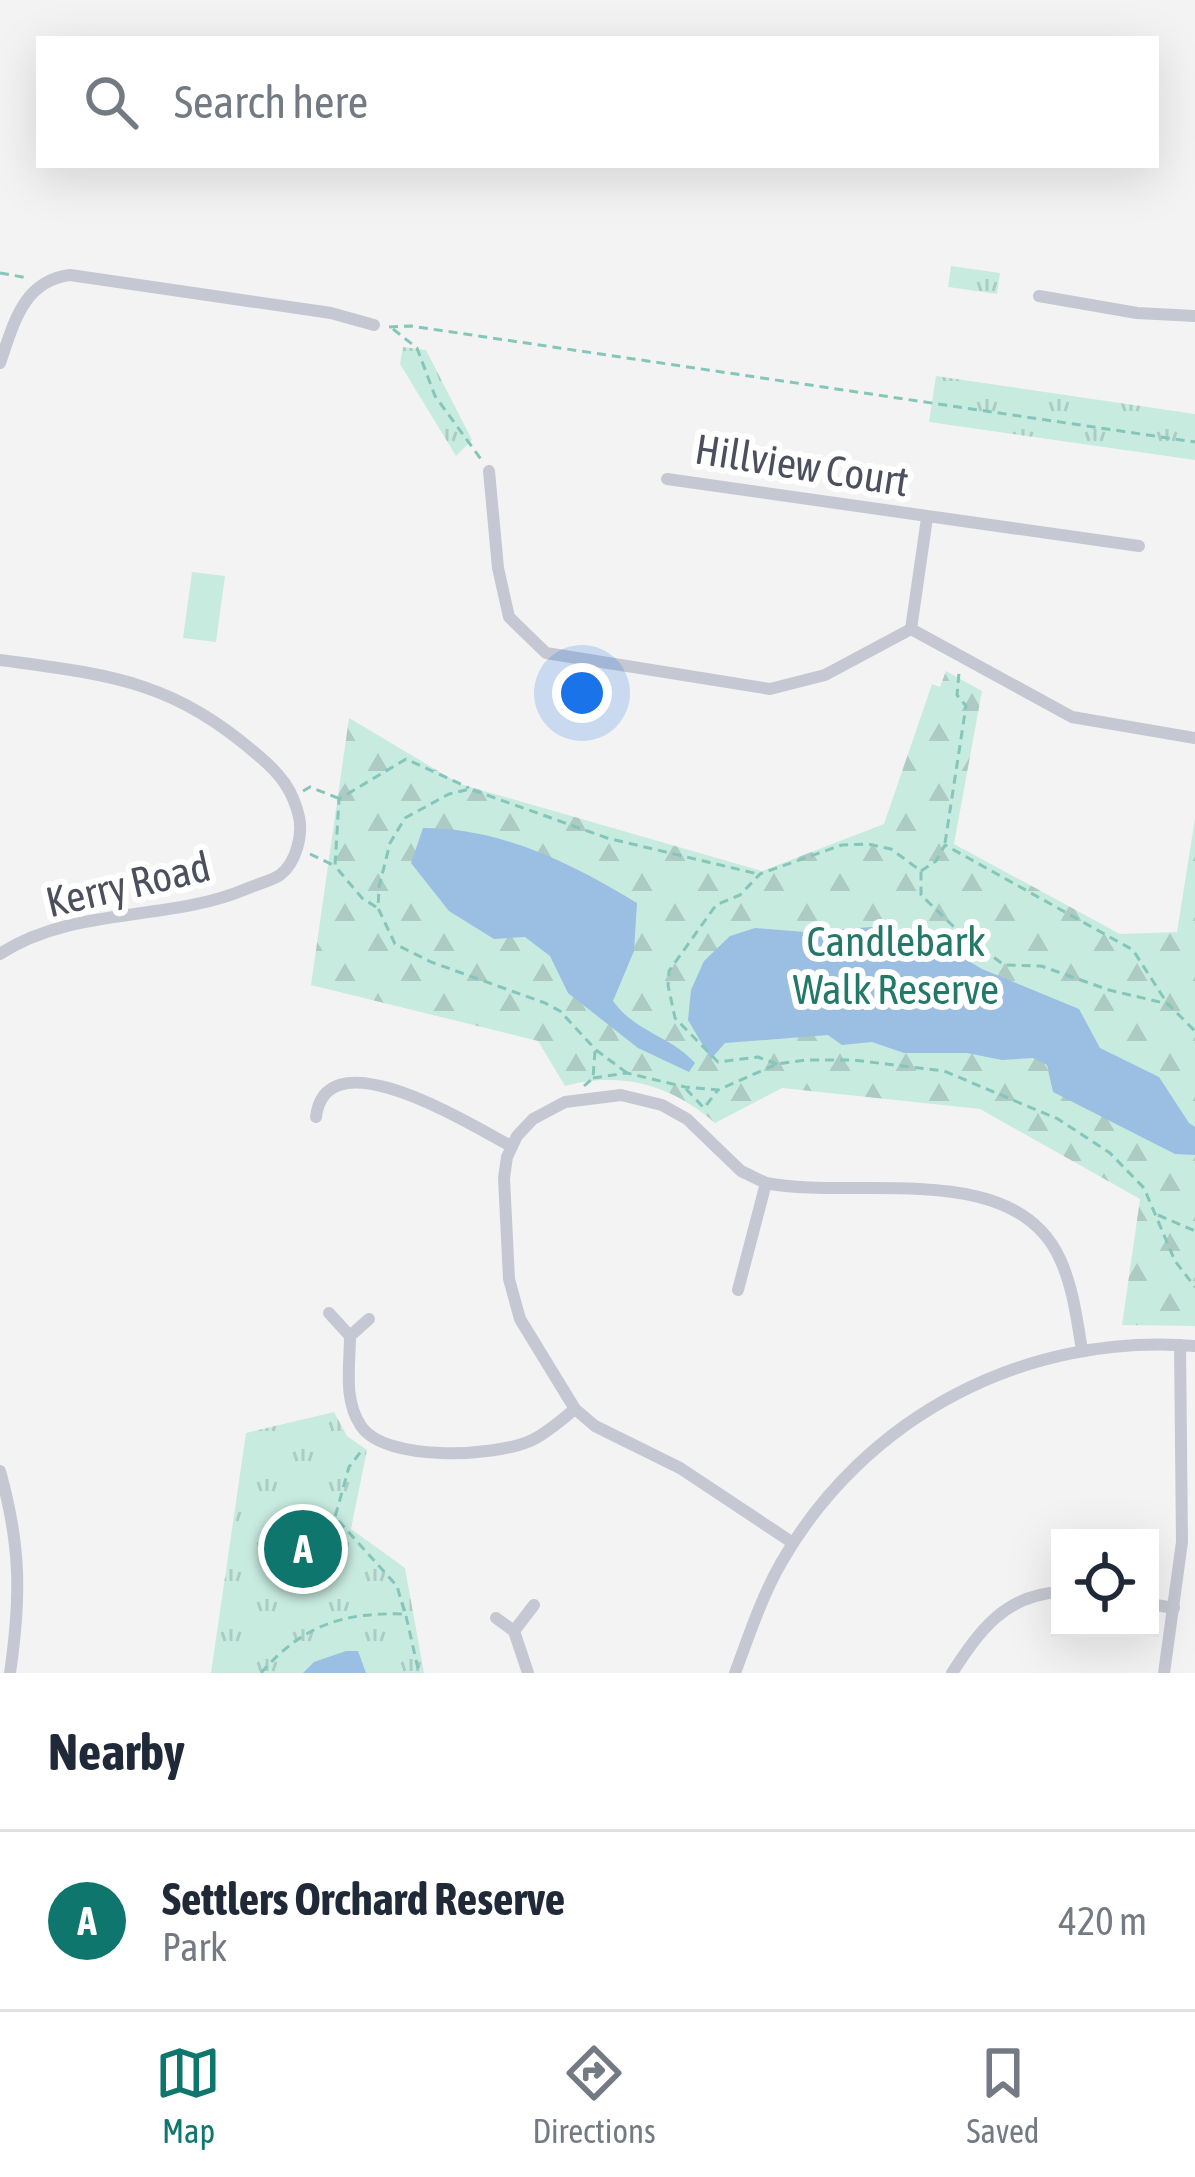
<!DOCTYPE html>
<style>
:root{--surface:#fff;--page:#f6f6f7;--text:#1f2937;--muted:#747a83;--line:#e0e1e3;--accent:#0f766e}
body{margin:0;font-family:"Asap Condensed",sans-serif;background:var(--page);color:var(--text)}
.controls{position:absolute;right:36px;bottom:36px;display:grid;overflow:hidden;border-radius:0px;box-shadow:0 12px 48px #0002}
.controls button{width:108px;height:108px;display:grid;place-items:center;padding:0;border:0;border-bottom:3px solid var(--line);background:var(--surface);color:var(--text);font:60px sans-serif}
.you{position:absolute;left:582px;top:693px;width:42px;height:42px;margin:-30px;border:9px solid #fff;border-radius:50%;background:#1a73e8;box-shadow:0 0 0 18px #1a73e833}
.badge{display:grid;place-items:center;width:78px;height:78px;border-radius:50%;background:var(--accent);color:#fff;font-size:39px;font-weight:700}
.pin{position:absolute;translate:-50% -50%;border:6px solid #fff;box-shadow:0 3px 12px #0006}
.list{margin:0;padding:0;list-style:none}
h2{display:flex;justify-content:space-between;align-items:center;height:156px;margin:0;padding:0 48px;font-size:51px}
h2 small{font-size:39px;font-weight:400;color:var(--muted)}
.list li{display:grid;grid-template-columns:78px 1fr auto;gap:36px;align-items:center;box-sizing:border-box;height:180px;padding:0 48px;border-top:3px solid var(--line)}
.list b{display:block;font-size:45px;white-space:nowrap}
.list p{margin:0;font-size:39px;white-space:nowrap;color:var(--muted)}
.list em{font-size:39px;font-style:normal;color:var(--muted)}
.icon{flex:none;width:66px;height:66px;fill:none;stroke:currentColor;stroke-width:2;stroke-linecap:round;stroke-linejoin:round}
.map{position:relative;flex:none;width:1195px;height:1673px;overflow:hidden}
.search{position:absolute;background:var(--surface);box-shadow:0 12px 48px #0002;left:36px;right:36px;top:36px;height:132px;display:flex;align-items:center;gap:30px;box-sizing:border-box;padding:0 42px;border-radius:0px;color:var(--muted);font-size:45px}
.sheet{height:336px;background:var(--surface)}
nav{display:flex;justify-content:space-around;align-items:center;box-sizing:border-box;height:168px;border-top:3px solid var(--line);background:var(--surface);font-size:33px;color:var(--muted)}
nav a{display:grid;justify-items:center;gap:6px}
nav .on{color:var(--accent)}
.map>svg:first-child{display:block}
.grass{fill:url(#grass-tufts)}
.forest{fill:url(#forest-firs)}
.pitch{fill:#c8ebe0}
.water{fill:#9bbee3}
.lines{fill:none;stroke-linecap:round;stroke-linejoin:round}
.path{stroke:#84c6b9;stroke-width:3;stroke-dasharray:9 6;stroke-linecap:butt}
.minor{stroke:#c5c8d2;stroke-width:12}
.labels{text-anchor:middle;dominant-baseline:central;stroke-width:12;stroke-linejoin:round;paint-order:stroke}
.street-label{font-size:42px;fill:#4c505e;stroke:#fff}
.park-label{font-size:42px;fill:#247868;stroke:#fff}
</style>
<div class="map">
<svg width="1195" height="1673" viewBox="0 0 1195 1673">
<defs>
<pattern id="grass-tufts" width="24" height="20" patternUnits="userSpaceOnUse" patternTransform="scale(3)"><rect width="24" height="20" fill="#c8ebe0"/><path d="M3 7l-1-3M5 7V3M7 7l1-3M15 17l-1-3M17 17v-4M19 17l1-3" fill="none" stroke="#adcbc3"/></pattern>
<pattern id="forest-firs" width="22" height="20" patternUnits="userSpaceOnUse" patternTransform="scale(3)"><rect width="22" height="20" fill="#c8ebe0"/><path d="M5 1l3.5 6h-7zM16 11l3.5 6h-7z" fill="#adcbc3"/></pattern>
</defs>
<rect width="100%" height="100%" fill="#f4f3f3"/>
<g class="grass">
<polygon points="951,266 1000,273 997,294 948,287"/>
<polygon points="403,347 426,350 472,440 456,456 400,364"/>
<polygon points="936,376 1195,414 1195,460 929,422"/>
<polygon points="334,1412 347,1436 367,1450 351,1529 405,1568 424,1673 211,1673 246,1433"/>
</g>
<path class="forest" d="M946,671l36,20 -28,153 166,90 57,-2 18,-114v508l-73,-1 18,-126 -160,-90 -198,-21 -67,35c-44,-38 -93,-52 -150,-37l-27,-45 -227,-56 38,-267 111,66 302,87 122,-47 48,-140 8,3z"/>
<polygon class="pitch" points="192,572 225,576 216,642 183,638"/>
<g class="water">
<path d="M423,828c78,0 148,35 214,75l-3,48 -21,50c22,31 58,35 82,62l-6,9 -51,-24 -70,-55 -18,-37 -25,-19 -31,2 -45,-28 -38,-48z"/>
<polygon points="871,927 921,933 982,969 1079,1009 1100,1048 1159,1077 1189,1123 1195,1127 1195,1155 1175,1154 1053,1092 1047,1065 1033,1058 1002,1060 967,1053 904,1053 872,1042 842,1045 828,1035 725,1043 711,1059 688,1020 691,990 704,961 730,936 755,928 805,932"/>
<polygon points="346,1651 358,1651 366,1673 303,1673 314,1662"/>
</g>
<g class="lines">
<g class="path">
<polyline points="0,273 28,278"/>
<polyline points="389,327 411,326 1195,442"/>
<polyline points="393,329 417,348 435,396 483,462"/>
<polyline points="303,791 310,787 338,798"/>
<polyline points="945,843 966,706 957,695 959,673"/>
<polyline points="310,854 333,865"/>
<polyline points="921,871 936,861 945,845 1133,950 1167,1003"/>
<polyline points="376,907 362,898 335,866 339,799 406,759 469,788"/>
<polyline points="777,1064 758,1057 718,1062 675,1018 668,985 669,971 716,905 740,895 760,874 842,845 868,844 891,849 921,871 921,895 953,926 1004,965 1041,966 1109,990 1168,1004 1195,1031"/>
<polyline points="627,1073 596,1050 560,1011 545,1003 431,962 395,944 378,908 379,887 390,843 405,818 449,794 470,789 607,838 758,874"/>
<polyline points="593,1078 627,1073 685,1087 718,1090 777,1064 806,1060 853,1060 944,1071 1058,1119 1110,1153 1144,1188 1175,1261 1195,1287"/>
<polyline points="584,1086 593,1078 595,1051"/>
<polyline points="686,1089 704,1108 718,1090"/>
<polyline points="1158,1215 1195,1231"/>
<polyline points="406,1616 419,1673"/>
<path d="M261,1673c42,-48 82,-61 144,-59l-8,-28 -62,-69 14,-50 14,-18"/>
</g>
<g class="minor">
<polyline points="1039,296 1137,313 1195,316"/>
<path d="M0,363c14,-40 23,-82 70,-88l261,38 43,12"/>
<polyline points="489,471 498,568 509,617 546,653 770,689 825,675 911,629"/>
<polyline points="667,479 1139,546"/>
<polyline points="927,518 911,629 1072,717 1195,738"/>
<path d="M0,660c111,15 172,20 260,97 20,17 33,33 39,60 4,18 -3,46 -19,58 -9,6 -23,9 -34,14 -77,33 -174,17 -246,65"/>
<path d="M316,1117c10,-84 158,10 195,29"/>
<polyline points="738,1290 766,1183"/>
<polyline points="329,1313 350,1336 369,1319"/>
<path d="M350,1336c0,30 -7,63 11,90 24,36 132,31 169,15 16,-7 31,-21 45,-32"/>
<path d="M0,1471c21,75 21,126 10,202"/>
<path d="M793,1543l-113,-75 -85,-42 -20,-17 -55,-90 -11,-40 -5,-101 3,-21 10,-21 16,-17 32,-17 56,-7 41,10 25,14 54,52 25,12c88,18 248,-26 294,76 13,28 17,61 22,91"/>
<polyline points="1150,1604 1174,1608"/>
<polyline points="496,1618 514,1631 528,1673"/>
<polyline points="514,1631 534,1605"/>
<path d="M735,1673c14,-37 26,-75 46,-110 84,-147 245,-231 414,-217"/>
<path d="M952,1673c28,-43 53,-78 108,-81"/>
<polyline points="1164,1673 1182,1542 1180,1345"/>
</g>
</g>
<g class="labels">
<g class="street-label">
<text transform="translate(802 465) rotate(9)">Hillview Court</text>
<text transform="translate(128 884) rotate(-13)">Kerry Road</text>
</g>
<g class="park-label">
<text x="896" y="941">Candlebark<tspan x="896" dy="48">Walk Reserve</tspan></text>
</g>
</g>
</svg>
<div class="controls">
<button><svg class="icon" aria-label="locate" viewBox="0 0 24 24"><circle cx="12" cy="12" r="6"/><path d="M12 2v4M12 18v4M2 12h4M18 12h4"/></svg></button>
</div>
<div class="you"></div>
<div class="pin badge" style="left:303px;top:1549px">A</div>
<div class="search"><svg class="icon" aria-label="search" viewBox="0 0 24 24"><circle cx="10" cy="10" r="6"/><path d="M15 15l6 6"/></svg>Search here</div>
</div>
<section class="sheet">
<h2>Nearby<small></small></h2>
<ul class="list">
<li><span class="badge">A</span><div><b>Settlers Orchard Reserve</b><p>Park</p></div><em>420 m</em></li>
</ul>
</section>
<nav>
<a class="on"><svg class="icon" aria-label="map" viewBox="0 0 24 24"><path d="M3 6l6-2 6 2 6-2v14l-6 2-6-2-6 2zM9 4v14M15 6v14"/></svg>Map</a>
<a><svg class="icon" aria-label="directions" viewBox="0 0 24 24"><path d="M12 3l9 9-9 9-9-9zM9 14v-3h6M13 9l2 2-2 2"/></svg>Directions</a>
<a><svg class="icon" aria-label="saved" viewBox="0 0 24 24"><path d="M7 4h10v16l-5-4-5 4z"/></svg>Saved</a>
</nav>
